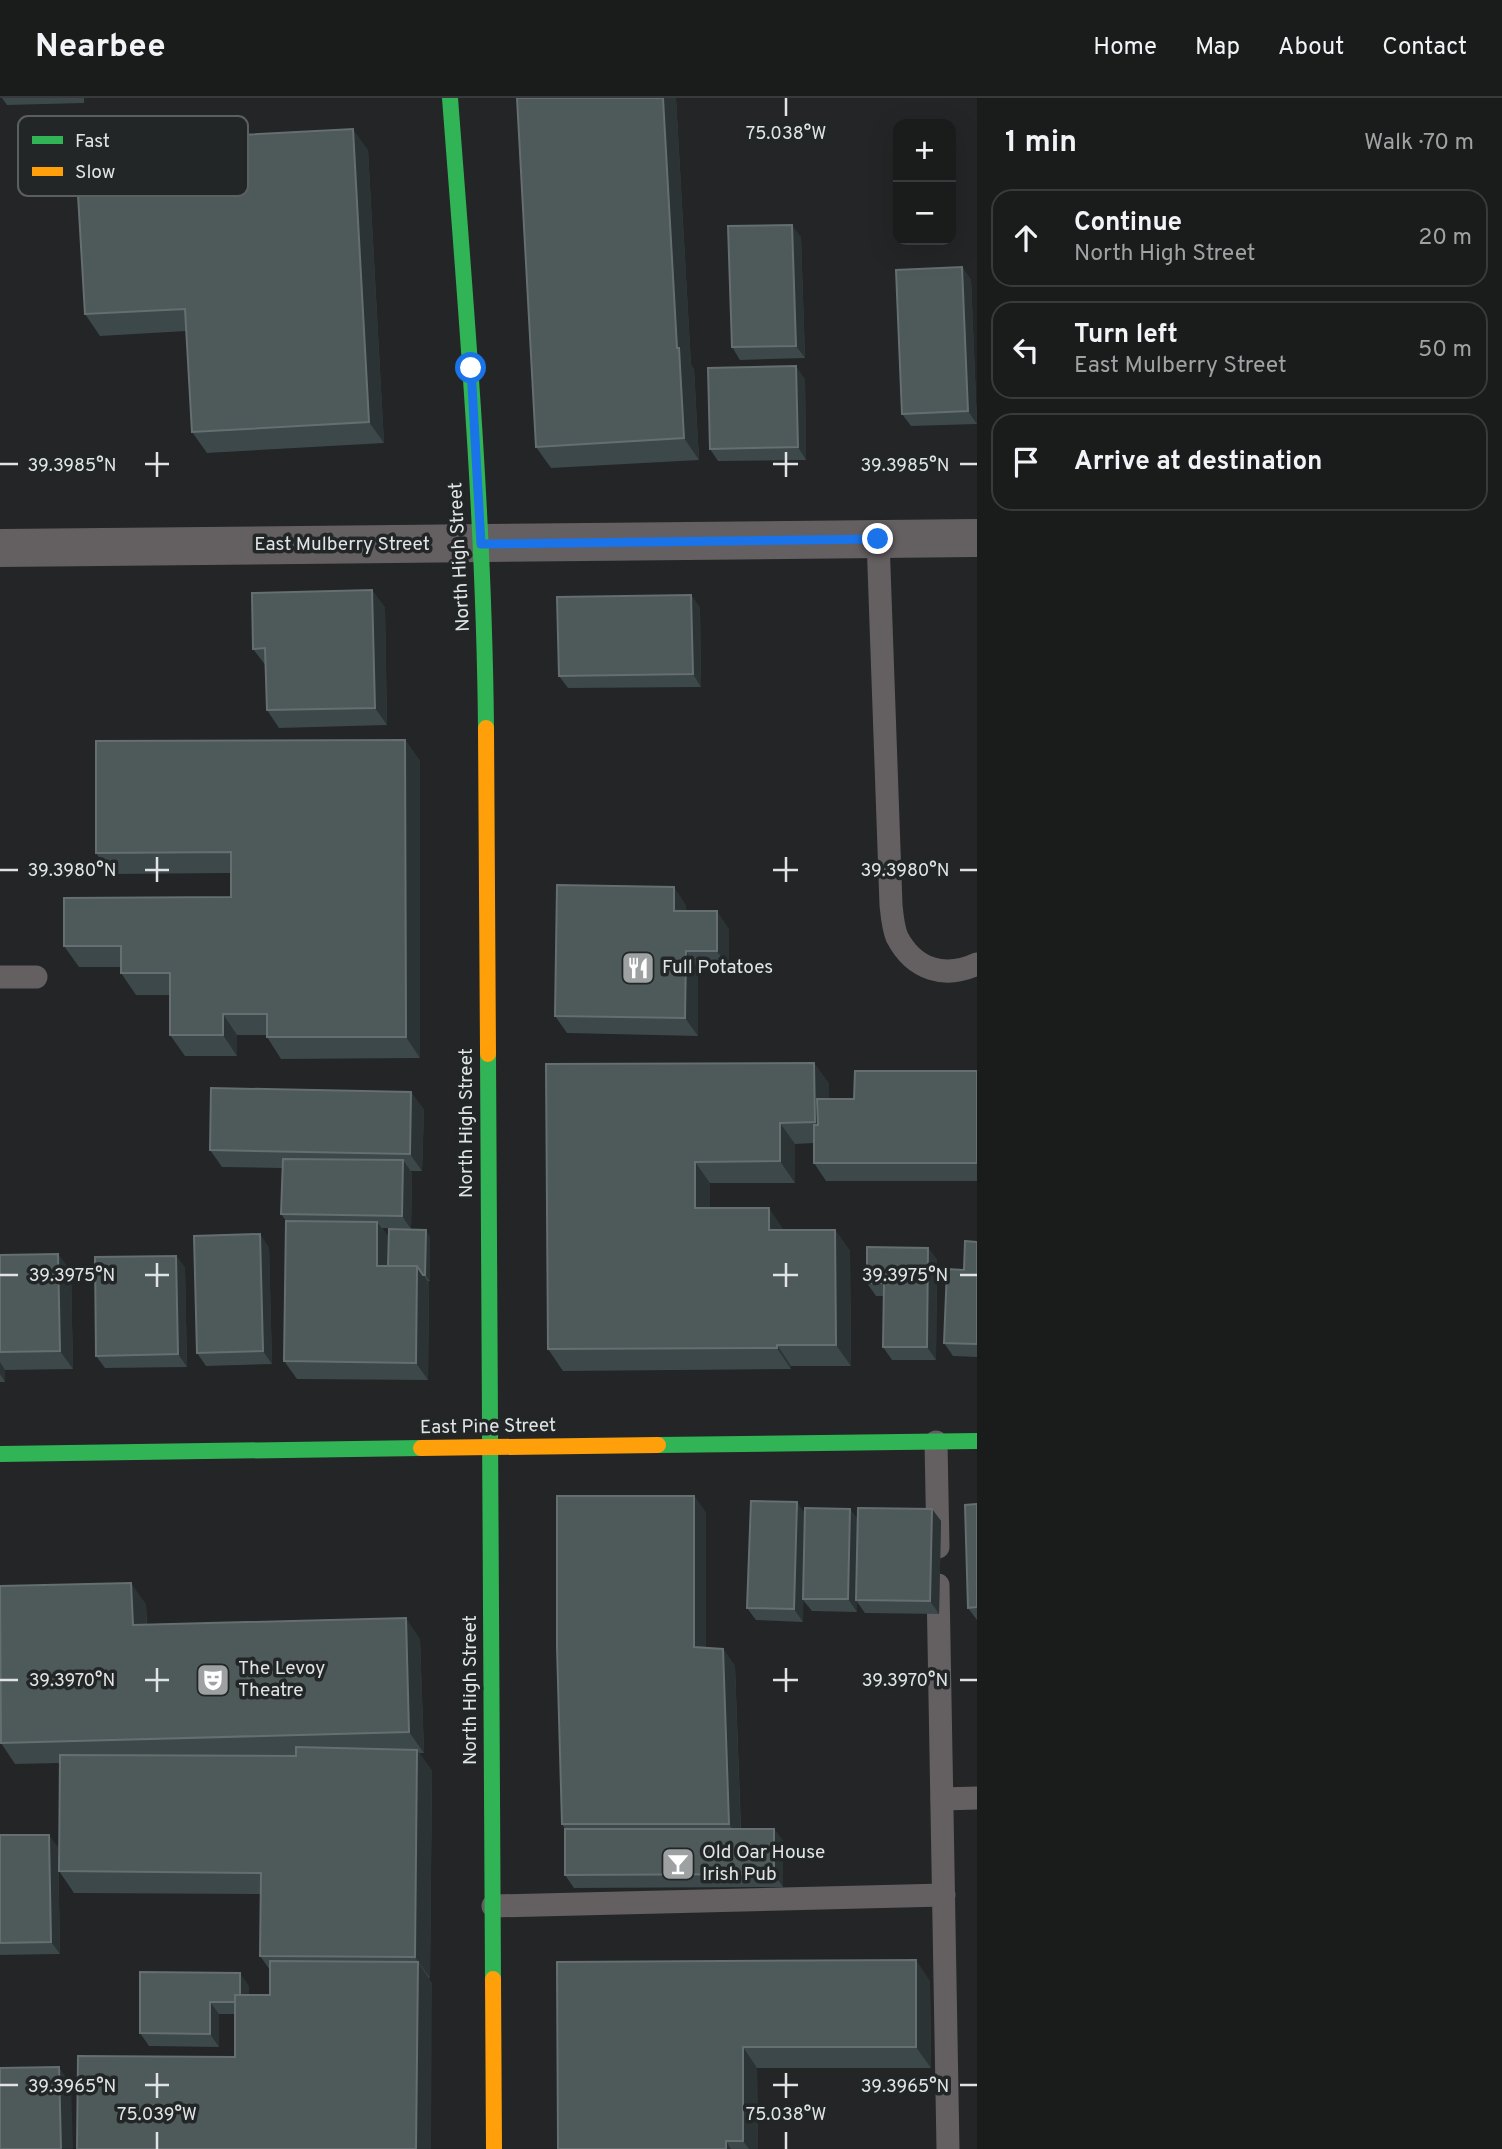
<!DOCTYPE html>
<meta charset="utf-8">
<style>
:root{--surface:#1a1c1c;--page:#272929;--text:#f1f3f6;--muted:#9fa1a3;--line:#383a3b}
body{margin:0;font-family:Overpass,sans-serif;background:var(--page);color:var(--text)}
.controls{position:absolute;right:21px;top:21px;display:grid;overflow:hidden;border-radius:14px;box-shadow:0 7px 28px #0002}
.controls button{width:63px;height:63px;display:grid;place-items:center;padding:0;border:0;border-bottom:2px solid var(--line);background:var(--surface);color:var(--text);font:35px sans-serif}
.stop{position:absolute;width:21px;height:21px;margin:-16px;border:5px solid #1a73e8;border-radius:50%;background:#fff}
.stop.end{background:#1a73e8;border-color:#fff;box-shadow:0 2px 7px #0008}
.list{margin:0;padding:0;list-style:none}
h2{display:flex;justify-content:space-between;align-items:center;height:91px;margin:0;padding:0 28px;font-size:30px}
h2 small{font-size:23px;font-weight:400;color:var(--muted)}
.list li{display:grid;grid-template-columns:46px 1fr auto;gap:21px;align-items:center;box-sizing:border-box;height:98px;margin:0 14px 14px;padding:0 14px;border:2px solid var(--line);border-radius:21px}
.list b{display:block;font-size:26px;white-space:nowrap}
.list p{margin:0;font-size:23px;white-space:nowrap;color:var(--muted)}
.list em{font-size:23px;font-style:normal;color:var(--muted)}
.icon{flex:none;width:38px;height:38px;fill:none;stroke:currentColor;stroke-width:2;stroke-linecap:round;stroke-linejoin:round}
.map{position:relative;flex:none;width:977px;height:2051px;overflow:hidden}
header{display:flex;align-items:center;gap:42px;box-sizing:border-box;height:98px;padding:0 35px;background:var(--surface);border-bottom:2px solid var(--line)}
header strong{font-size:33px}
nav{display:flex;gap:38px;margin-inline-start:auto;font-size:24px}
main{display:flex}
aside{flex:1;background:var(--surface)}
.map>svg:first-child{display:block}
.lines{fill:none;stroke-linecap:round;stroke-linejoin:round}
.lane{stroke:#645f61;stroke-width:23}
.street{stroke:#645f61;stroke-width:38}
.fast{stroke:#30b455;stroke-width:16}
.slow{stroke:#ff9f0a;stroke-width:16}
.wall{fill:#3c484a}
.shaded-wall{fill:#2b3334}
.building{fill:#4e595a;stroke:#656e70;stroke-width:2}
.route{stroke:#1a73e8;stroke-width:9}
.ticks{fill:none;stroke:#e1e4e4;stroke-width:2.5}
.labels{text-anchor:middle;dominant-baseline:central;stroke-width:7;stroke-linejoin:round;paint-order:stroke}
.street-label{font-size:19px;fill:#e1e4e4;stroke:#222627}
.poi-label{font-size:19px;fill:#e1e4e4;stroke:#222627;text-anchor:start}
.key{fill:#222627;stroke:#5b5f60;stroke-width:2}
.key-label{font-size:19px;fill:#e1e4e4}
.ticks-label{font-size:18px;text-anchor:middle;fill:#e1e4e4;stroke:#222627;stroke-width:7;stroke-linejoin:round;paint-order:stroke}
</style>
<header>
<strong>Nearbee</strong>
<nav><a>Home</a><a>Map</a><a>About</a><a>Contact</a></nav>
</header>
<main>
<div class="map">
<svg width="977" height="2051" viewBox="0 0 977 2051">
<rect width="100%" height="100%" fill="#232526"/>
<g class="lines">
<g class="lane">
<path d="M878,441l13,366c1,10 2,23 6,32 17,33 48,42 80,27"/>
<polyline points="0,879 36,879"/>
<polyline points="936,1344 938,1449"/>
<polyline points="938,1487 948,2051"/>
<polyline points="942,1701 977,1700"/>
<polyline points="493,1808 944,1797"/>
</g>
<polyline class="street" points="0,450 977,440"/>
<g class="fast">
<path d="M450,0c16,210 34,419 36,630"/>
<polyline points="488,956 493,1881"/>
<polyline points="658,1347 977,1343"/>
<polyline points="0,1356 421,1350"/>
</g>
<g class="slow">
<polyline points="486,630 488,956"/>
<polyline points="421,1350 658,1347"/>
<polyline points="493,1881 494,2051"/>
</g>
</g>
<g class="wall">
<polygon points="2,0 84,0 84,5 7,7"/>
<polygon points="517,0 676,0 691,267 694,271 699,362 551,370 536,349"/>
<polygon points="368,52 384,345 207,355 192,334 186,233 100,238 85,216"/>
<polygon points="801,139 805,260 740,262 732,249"/>
<polygon points="962,169 971,182 977,326 911,328 902,316"/>
<polygon points="805,281 806,362 718,363 710,351"/>
<polygon points="372,492 385,510 387,627 279,630 267,612 266,568 253,551"/>
<polygon points="691,497 700,510 701,589 568,590 559,578"/>
<polygon points="405,642 420,663 420,960 281,961 267,939 267,937 237,937 237,958 185,958 170,937 170,897 136,897 121,875 121,869 79,869 64,848 231,799 231,775 111,776 96,755"/>
<polygon points="686,807 686,813 729,831 729,871 698,871 698,938 567,935 555,918"/>
<polygon points="814,965 829,986 829,1001 854,1001 977,973 977,1083 826,1083 814,1065 814,1045 795,1046 795,1085 710,1085 710,1110 784,1132 835,1132 850,1153 851,1268 791,1268 791,1271 563,1273 548,1251 546,966"/>
<polygon points="411,994 424,1012 422,1073 410,1073 412,1075 411,1131 382,1130 389,1140 430,1139 430,1183 428,1183 429,1185 428,1282 297,1281 284,1263 286,1123 281,1116 282,1070 222,1069 210,1052"/>
<polygon points="977,1144 977,1259 953,1258 944,1245"/>
<polygon points="269,1149 272,1266 206,1268 197,1255"/>
<polygon points="928,1150 937,1162 936,1262 892,1262 883,1249 884,1198 876,1198 867,1185"/>
<polygon points="58,1156 71,1174 73,1271 5,1272 5,1284 0,1284 0,1157"/>
<polygon points="176,1158 185,1170 187,1269 105,1270 96,1258"/>
<polygon points="694,1398 706,1415 706,1550 723,1551 735,1568 741,1731 774,1731 783,1743 783,1789 574,1790 565,1777 565,1731 562,1726"/>
<polygon points="977,1406 977,1522 968,1510"/>
<polygon points="850,1411 858,1422 932,1411 941,1423 939,1516 865,1515 857,1504 857,1514 812,1513 803,1502 803,1524 756,1522 747,1510 804,1415"/>
<polygon points="146,1506 147,1527 420,1541 424,1655 419,1655 432,1673 430,1880 428,1880 432,1885 235,1959 235,1916 219,1916 219,1949 149,1948 140,1935 140,1874 249,1888 249,1897 270,1897 270,1872 260,1858 261,1796 74,1795 59,1773 60,1665 15,1666 1,1645"/>
<polygon points="0,1737 58,1749 60,1856 0,1857"/>
<polygon points="557,1864 930,1883 931,1970 757,1970 758,2051 558,2051"/>
</g>
<g class="shaded-wall">
<polygon points="663,0 676,0 691,267 694,271 699,362 684,340 677,250"/>
<polygon points="353,31 368,52 384,345 369,324"/>
<polygon points="792,127 801,139 805,260 796,248"/>
<polygon points="962,169 971,182 977,326 968,313"/>
<polygon points="796,268 805,281 806,362 798,349"/>
<polygon points="372,492 385,510 387,627 375,610"/>
<polygon points="691,497 700,510 701,589 693,576"/>
<polygon points="405,642 420,663 420,960 406,939"/>
<polygon points="674,789 686,807 686,830 674,813"/>
<polygon points="717,813 729,831 729,871 717,853"/>
<polygon points="686,853 698,871 698,938 685,920"/>
<polygon points="223,916 237,937 237,958 223,937"/>
<polygon points="814,965 829,986 830,1045 815,1024"/>
<polygon points="411,994 424,1012 422,1073 410,1056"/>
<polygon points="780,1025 795,1046 795,1085 780,1063"/>
<polygon points="403,1062 412,1075 411,1131 402,1118"/>
<polygon points="695,1064 710,1085 710,1132 695,1110"/>
<polygon points="769,1110 784,1132 784,1153 769,1132"/>
<polygon points="377,1124 390,1141 389,1185 377,1168"/>
<polygon points="426,1132 430,1139 430,1183 425,1177"/>
<polygon points="835,1132 850,1153 851,1268 836,1247"/>
<polygon points="260,1136 269,1149 272,1266 263,1253"/>
<polygon points="928,1150 937,1162 936,1262 927,1249"/>
<polygon points="58,1156 71,1174 73,1271 60,1253"/>
<polygon points="176,1158 185,1170 187,1269 178,1256"/>
<polygon points="417,1168 429,1185 428,1282 416,1265"/>
<polygon points="777,1247 791,1268 791,1271 777,1250"/>
<polygon points="0,1264 5,1272 5,1284 0,1276"/>
<polygon points="694,1398 706,1415 706,1566 694,1549"/>
<polygon points="797,1404 806,1417 803,1524 794,1511"/>
<polygon points="850,1411 859,1423 857,1514 848,1501"/>
<polygon points="932,1411 941,1423 939,1516 930,1503"/>
<polygon points="131,1485 146,1506 147,1548 133,1527"/>
<polygon points="406,1520 420,1541 424,1655 409,1634"/>
<polygon points="723,1551 735,1568 741,1743 729,1726"/>
<polygon points="417,1652 432,1673 430,1880 415,1859"/>
<polygon points="774,1731 783,1743 783,1789 774,1776"/>
<polygon points="49,1737 58,1749 60,1856 51,1844"/>
<polygon points="916,1862 930,1883 931,1970 916,1949"/>
<polygon points="418,1864 432,1885 431,2051 416,2051"/>
<polygon points="240,1875 249,1888 249,1916 240,1904"/>
<polygon points="210,1904 219,1916 219,1949 210,1936"/>
<polygon points="743,1949 757,1970 758,2051 749,2051 743,2043"/>
<polygon points="59,1969 71,1987 73,2051 61,2051"/>
<polygon points="726,2043 731,2051 726,2051"/>
</g>
<g class="building">
<polygon points="517,0 663,0 677,250 679,250 684,340 536,349"/>
<polygon points="353,31 369,324 192,334 185,211 85,216 75,46"/>
<polygon points="792,127 796,248 732,249 728,128"/>
<polygon points="962,169 968,313 902,316 896,172"/>
<polygon points="796,268 798,349 710,351 708,270"/>
<polygon points="372,492 375,610 267,612 265,550 253,551 252,495"/>
<polygon points="691,497 693,576 559,578 557,499"/>
<polygon points="405,642 406,939 267,939 267,916 223,916 223,937 170,937 170,875 121,875 121,848 64,848 64,800 231,799 231,754 96,755 96,643"/>
<polygon points="557,787 674,789 674,813 717,813 717,853 686,853 685,920 555,918"/>
<polygon points="814,965 815,1024 780,1025 780,1063 695,1064 695,1110 769,1110 769,1132 835,1132 836,1247 777,1247 777,1250 548,1251 546,966"/>
<polygon points="855,973 977,973 977,1065 814,1065 814,1027 818,1027 817,1001 854,1001"/>
<polygon points="211,990 411,994 410,1056 210,1052"/>
<polygon points="283,1061 403,1062 402,1118 281,1116"/>
<polygon points="286,1123 377,1124 377,1168 417,1168 416,1265 284,1263"/>
<polygon points="389,1131 426,1132 425,1177 423,1177 417,1168 388,1168"/>
<polygon points="260,1136 263,1253 197,1255 194,1138"/>
<polygon points="965,1143 977,1144 977,1246 944,1245 947,1171 964,1172"/>
<polygon points="867,1149 928,1150 927,1249 883,1249 884,1185 867,1185"/>
<polygon points="58,1156 60,1253 0,1254 0,1157"/>
<polygon points="176,1158 178,1256 96,1258 95,1159"/>
<polygon points="557,1398 694,1398 694,1549 723,1551 729,1726 562,1726 557,1549"/>
<polygon points="751,1403 797,1404 794,1511 747,1510"/>
<polygon points="977,1406 977,1509 968,1510 965,1407"/>
<polygon points="805,1410 850,1411 848,1501 803,1501"/>
<polygon points="858,1410 932,1411 930,1503 856,1502"/>
<polygon points="131,1485 133,1527 406,1520 409,1634 1,1645 0,1488"/>
<polygon points="296,1649 417,1652 415,1859 260,1858 261,1775 59,1773 60,1657 296,1658"/>
<polygon points="565,1731 774,1731 774,1776 565,1777"/>
<polygon points="0,1737 49,1737 51,1844 0,1845"/>
<polygon points="916,1862 916,1949 743,1949 743,2043 726,2043 726,2051 558,2051 557,1864"/>
<polygon points="270,1863 418,1864 416,2051 77,2051 78,1958 235,1959 235,1897 270,1897"/>
<polygon points="140,1874 240,1875 240,1897 235,1897 235,1904 210,1904 210,1936 140,1935"/>
<polygon points="59,1969 61,2051 0,2051 0,1970"/>
</g>
<g class="lines">
<polyline class="route" points="471,270 481,446 878,441"/>
</g>
<path class="ticks" d="M786,0v18M157,354v25M786,354v25M0,366h18M145,366h24M773,366h25M960,366h17M157,759v25M786,759v25M0,772h18M145,772h24M773,772h25M960,772h17M157,1165v24M786,1165v24M0,1177h18M145,1177h24M773,1177h25M960,1177h17M157,1570v24M786,1570v24M0,1582h18M145,1582h24M773,1582h25M960,1582h17M157,1975v25M786,1975v25M0,1987h18M145,1987h24M773,1987h25M960,1987h17M157,2034v17M786,2034v17"/>
<defs>
<symbol id="restaurant-square" viewBox="-11 -11 22 22"><rect x="-9" y="-9" width="18" height="18" rx="4" fill="#9ea1a2" stroke="#222627"/><path d="M-5-6h1v4h1v-4h1v4h1v-4h1v5L-1.5 .5V6h-2V.5L-5-1ZM5-6V6H3V1.5H1.5Q1.5-4 5-6Z" fill="#fff"/></symbol>
<symbol id="theatre-square" viewBox="-11 -11 22 22"><rect x="-9" y="-9" width="18" height="18" rx="4" fill="#9ea1a2" stroke="#222627"/><path d="M-5-5.5Q0-4 5-5.5V0Q5 5 0 6Q-5 5-5 0ZM-3.3-2.5H-1v1.5H-3.3ZM1-2.5H3.3v1.5H1ZM-2.8 1Q0 5.5 2.8 1Z" fill="#fff"/></symbol>
<symbol id="bar-square" viewBox="-11 -11 22 22"><rect x="-9" y="-9" width="18" height="18" rx="4" fill="#9ea1a2" stroke="#222627"/><path d="M-6-5H6L.8 .8V4.5H3.5V6h-7V4.5H-.8V.8Z" fill="#fff"/></symbol>
</defs>
<g fill-rule="evenodd">
<use href="#restaurant-square" x="619" y="851" width="38" height="38"/>
<use href="#theatre-square" x="194" y="1563" width="38" height="38"/>
<use href="#bar-square" x="659" y="1747" width="38" height="38"/>
</g>
<g class="labels">
<g class="street-label">
<text x="342" y="447">East Mulberry Street</text>
<text transform="translate(460 459) rotate(-93)">North High Street</text>
<text transform="translate(467 1025) rotate(-90)">North High Street</text>
<text transform="translate(488 1329) rotate(-1)">East Pine Street</text>
<text transform="translate(471 1592) rotate(-90)">North High Street</text>
</g>
<g class="poi-label">
<text x="662" y="870">Full Potatoes</text>
<text x="238" y="1571">The Levoy<tspan x="238" dy="22">Theatre</tspan></text>
<text x="702" y="1755">Old Oar House<tspan x="702" dy="22">Irish Pub</tspan></text>
</g>
</g>
<rect x="18" y="18" width="230" height="80" rx="10" class="key"/>
<rect x="32" y="38" width="31" height="8" fill="#30b455"/>
<rect x="32" y="69" width="31" height="9" fill="#ff9f0a"/>
<g class="key-label">
<text x="75" y="49">Fast</text>
<text x="75" y="80">Slow</text>
</g>
<g class="ticks-label">
<text x="786" y="41">75.038°W</text>
<text x="72" y="373">39.3985°N</text>
<text x="905" y="373">39.3985°N</text>
<text x="72" y="778">39.3980°N</text>
<text x="905" y="778">39.3980°N</text>
<text x="72" y="1183">39.3975°N</text>
<text x="905" y="1183">39.3975°N</text>
<text x="72" y="1588">39.3970°N</text>
<text x="905" y="1588">39.3970°N</text>
<text x="72" y="1994">39.3965°N</text>
<text x="905" y="1994">39.3965°N</text>
<text x="157" y="2022">75.039°W</text>
<text x="786" y="2022">75.038°W</text>
</g>
</svg>
<div class="controls">
<button>+</button>
<button>−</button>
</div>
<div class="stop" style="left:471px;top:270px"></div>
<div class="stop end" style="left:878px;top:441px"></div>
</div>
<aside>
<h2>1 min<small>Walk · 70 m</small></h2>
<ul class="list">
<li><svg class="icon" aria-label="ahead" viewBox="0 0 24 24"><path d="M12 20V5M6 11l6-6 6 6"/></svg><div><b>Continue</b><p>North High Street</p></div><em>20 m</em></li>
<li><svg class="icon" aria-label="left" viewBox="0 0 24 24"><path d="M17 20v-9H6M10 6l-5 5 5 5"/></svg><div><b>Turn left</b><p>East Mulberry Street</p></div><em>50 m</em></li>
<li><svg class="icon" aria-label="arrive" viewBox="0 0 24 24"><path d="M6 21V4h12l-3 4 3 4H6"/></svg><div><b>Arrive at destination</b></div></li>
</ul>
</aside>
</main>
